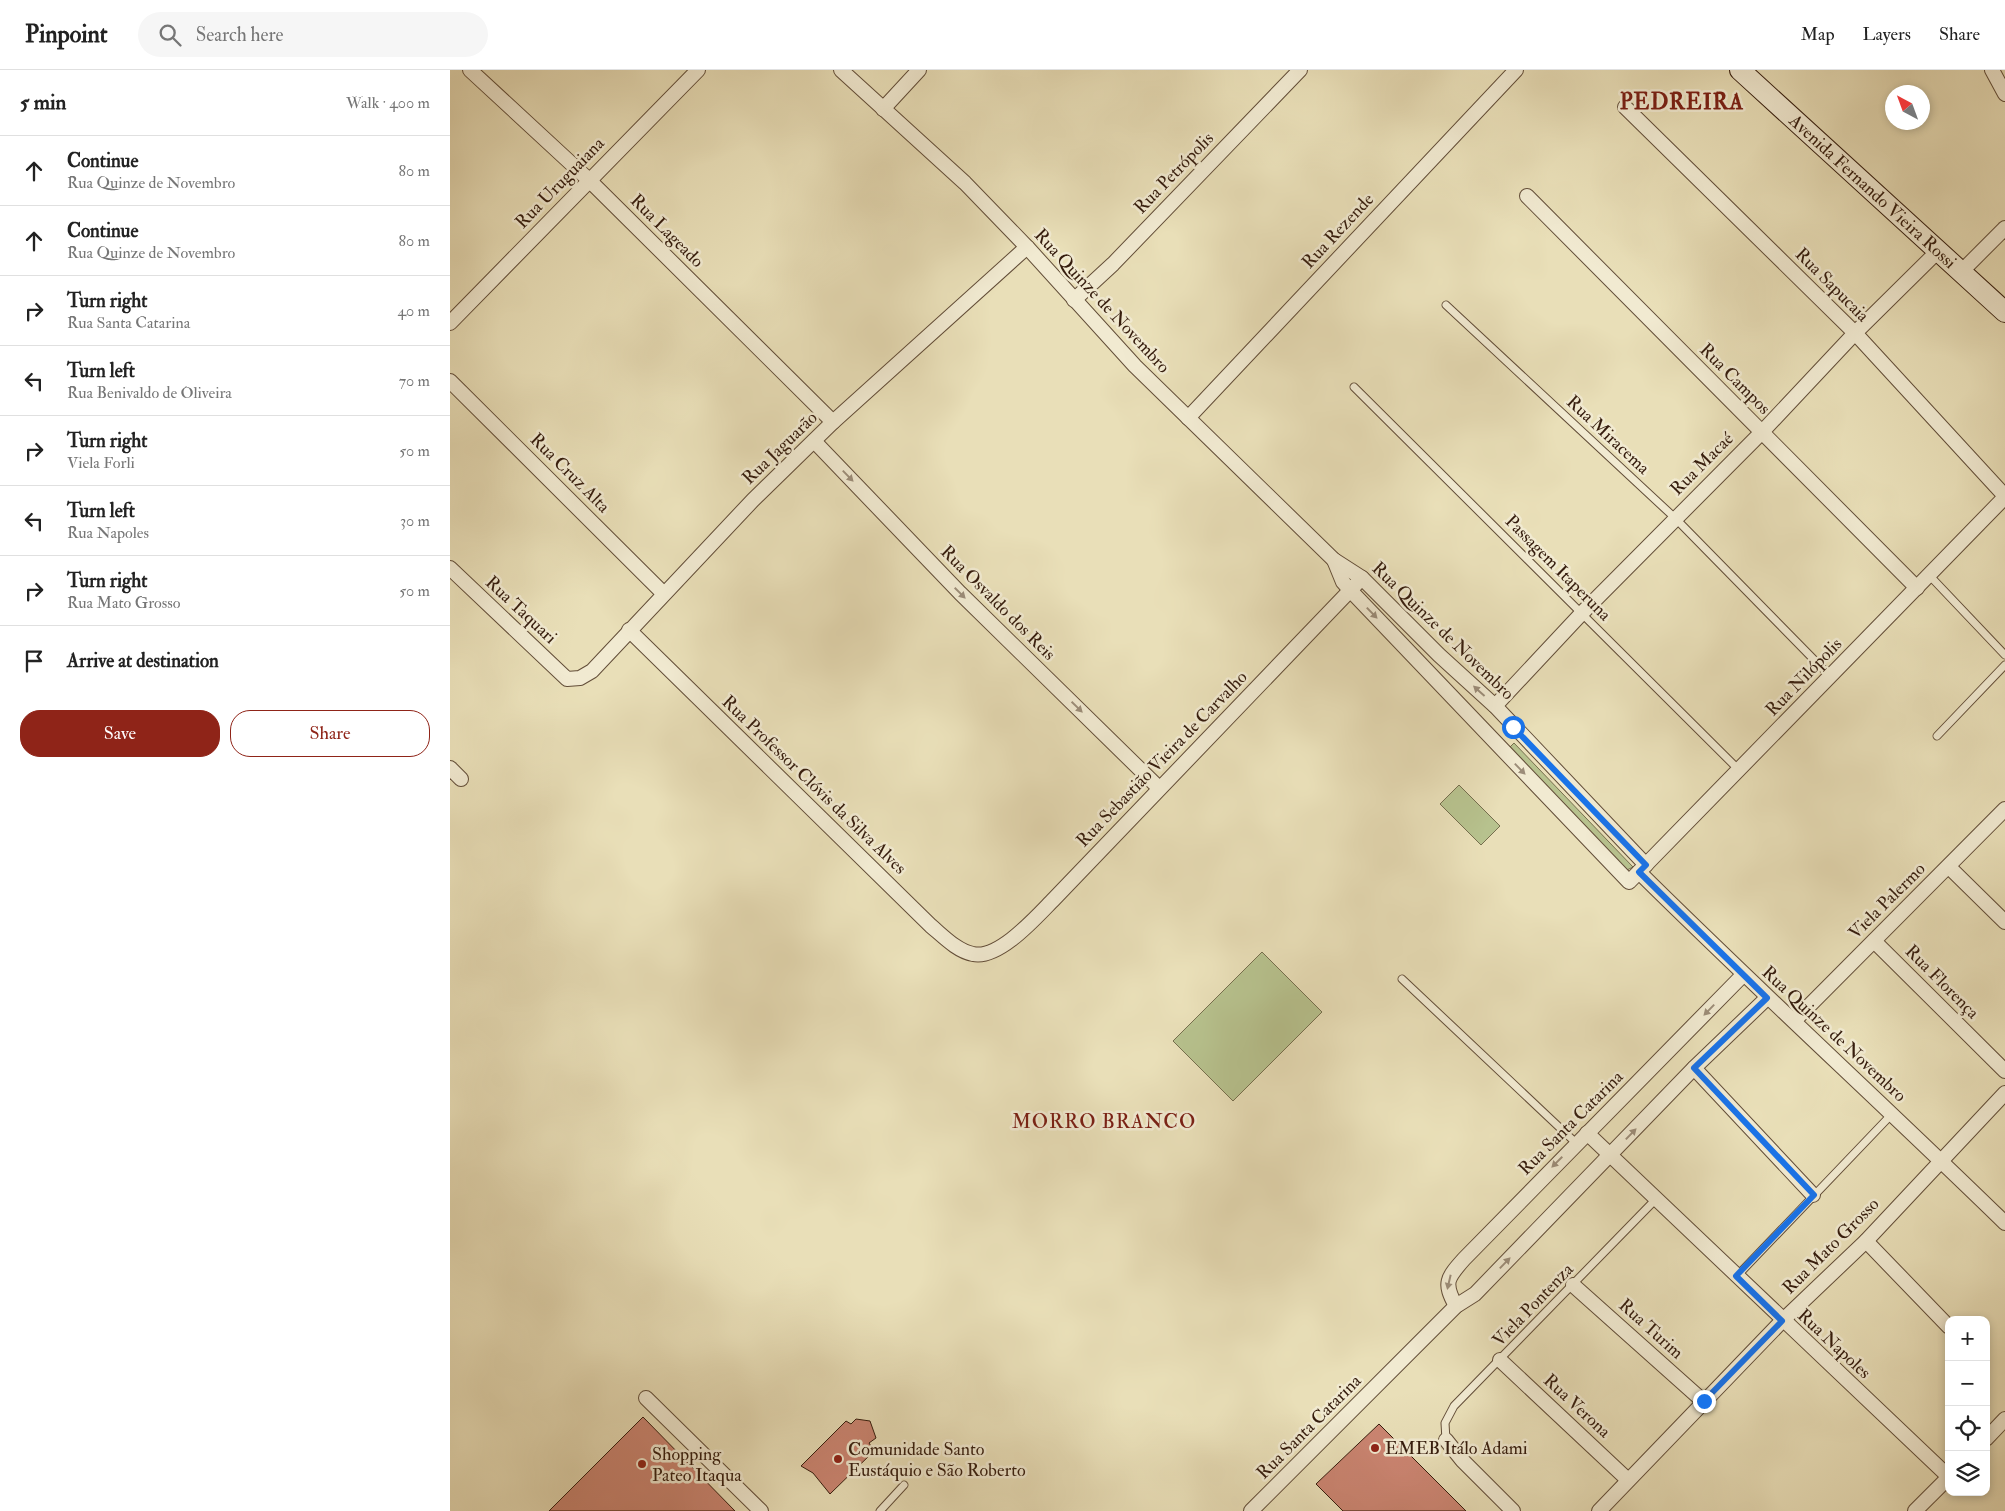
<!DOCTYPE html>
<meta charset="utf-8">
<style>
:root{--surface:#fff;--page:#f6f6f6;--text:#222;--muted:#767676;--line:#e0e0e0;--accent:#8f2418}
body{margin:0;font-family:"IM FELL Double Pica",serif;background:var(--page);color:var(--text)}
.controls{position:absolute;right:15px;bottom:15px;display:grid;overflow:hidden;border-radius:10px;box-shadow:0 2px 8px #0003}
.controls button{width:45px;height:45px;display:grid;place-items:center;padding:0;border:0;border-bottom:1px solid var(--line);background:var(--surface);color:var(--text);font:25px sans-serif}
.compass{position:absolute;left:1435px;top:15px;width:45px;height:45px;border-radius:50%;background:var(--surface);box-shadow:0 2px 8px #0003;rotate:319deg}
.stop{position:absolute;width:15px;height:15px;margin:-11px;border:4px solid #1a73e8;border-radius:50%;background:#fff}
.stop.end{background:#1a73e8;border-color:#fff;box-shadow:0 1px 5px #0008}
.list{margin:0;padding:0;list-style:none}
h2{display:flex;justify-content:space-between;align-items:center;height:65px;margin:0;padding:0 20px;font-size:21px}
h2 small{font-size:16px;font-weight:400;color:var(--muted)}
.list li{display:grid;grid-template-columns:32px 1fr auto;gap:15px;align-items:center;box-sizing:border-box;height:70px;padding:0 20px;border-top:1px solid var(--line)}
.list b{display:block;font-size:19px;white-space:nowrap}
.list p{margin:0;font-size:16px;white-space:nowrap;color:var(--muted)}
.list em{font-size:16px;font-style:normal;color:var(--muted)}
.actions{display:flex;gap:10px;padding:15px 20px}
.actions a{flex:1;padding:11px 0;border:1px solid var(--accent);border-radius:20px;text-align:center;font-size:18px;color:var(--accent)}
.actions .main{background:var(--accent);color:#fff}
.icon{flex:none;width:28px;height:28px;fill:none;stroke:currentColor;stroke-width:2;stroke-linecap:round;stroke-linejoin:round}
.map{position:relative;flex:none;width:1555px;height:1441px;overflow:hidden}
header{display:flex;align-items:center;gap:30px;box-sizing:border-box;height:70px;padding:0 25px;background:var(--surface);border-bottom:1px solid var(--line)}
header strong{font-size:24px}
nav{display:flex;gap:28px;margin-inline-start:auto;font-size:18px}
.search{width:350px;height:45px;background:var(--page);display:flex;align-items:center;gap:12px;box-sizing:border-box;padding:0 18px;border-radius:28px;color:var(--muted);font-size:19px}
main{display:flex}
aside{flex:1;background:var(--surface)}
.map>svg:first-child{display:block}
.green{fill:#b7c28e;stroke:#766f4e}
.building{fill:#cb8572;stroke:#351c0d}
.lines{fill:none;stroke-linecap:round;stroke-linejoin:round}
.lane-casing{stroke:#624d38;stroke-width:9}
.street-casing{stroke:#624d38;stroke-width:16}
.secondary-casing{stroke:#351c0d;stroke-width:22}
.lane{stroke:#f1ead1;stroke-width:7}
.street{stroke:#f1ead1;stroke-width:14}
.secondary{stroke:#f1ead1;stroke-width:20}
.oneway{fill:#9c8d79}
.route{stroke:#1a73e8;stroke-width:6}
.poi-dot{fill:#8f2418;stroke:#f1ead1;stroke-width:2}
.labels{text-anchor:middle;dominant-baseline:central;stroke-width:5;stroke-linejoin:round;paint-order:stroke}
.street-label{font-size:18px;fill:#351c0d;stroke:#f1ead1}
.poi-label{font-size:18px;fill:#351c0d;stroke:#f1ead1;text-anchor:start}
.quarter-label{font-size:20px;letter-spacing:1px;fill:#7a1f14;stroke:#f1ead1}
.district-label{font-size:22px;font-weight:bold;letter-spacing:1px;fill:#7a1f14;stroke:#f1ead1}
</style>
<header>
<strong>Pinpoint</strong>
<div class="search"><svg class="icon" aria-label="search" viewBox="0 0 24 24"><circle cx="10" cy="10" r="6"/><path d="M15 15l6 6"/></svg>Search here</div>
<nav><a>Map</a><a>Layers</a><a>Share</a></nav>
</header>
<main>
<aside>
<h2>5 min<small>Walk · 400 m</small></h2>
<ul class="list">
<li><svg class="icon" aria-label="ahead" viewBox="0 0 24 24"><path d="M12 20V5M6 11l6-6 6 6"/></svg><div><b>Continue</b><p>Rua Quinze de Novembro</p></div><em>80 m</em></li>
<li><svg class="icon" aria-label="ahead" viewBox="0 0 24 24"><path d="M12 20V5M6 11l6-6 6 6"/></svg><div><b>Continue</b><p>Rua Quinze de Novembro</p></div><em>80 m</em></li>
<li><svg class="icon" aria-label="right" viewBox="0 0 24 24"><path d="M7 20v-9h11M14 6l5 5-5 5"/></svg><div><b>Turn right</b><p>Rua Santa Catarina</p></div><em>40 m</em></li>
<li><svg class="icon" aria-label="left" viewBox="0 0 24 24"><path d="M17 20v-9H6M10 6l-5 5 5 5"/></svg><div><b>Turn left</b><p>Rua Benivaldo de Oliveira</p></div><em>70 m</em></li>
<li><svg class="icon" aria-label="right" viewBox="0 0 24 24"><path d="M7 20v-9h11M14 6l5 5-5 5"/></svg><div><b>Turn right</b><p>Viela Forli</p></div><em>50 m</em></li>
<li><svg class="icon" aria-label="left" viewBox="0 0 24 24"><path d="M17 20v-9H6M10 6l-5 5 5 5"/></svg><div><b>Turn left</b><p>Rua Napoles</p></div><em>30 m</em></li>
<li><svg class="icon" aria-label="right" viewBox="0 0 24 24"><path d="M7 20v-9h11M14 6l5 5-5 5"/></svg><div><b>Turn right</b><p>Rua Mato Grosso</p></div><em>50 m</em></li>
<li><svg class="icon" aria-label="arrive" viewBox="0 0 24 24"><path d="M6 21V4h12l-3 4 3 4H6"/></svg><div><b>Arrive at destination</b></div></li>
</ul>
<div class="actions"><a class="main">Save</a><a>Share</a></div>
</aside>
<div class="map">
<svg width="1555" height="1441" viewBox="0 0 1555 1441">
<rect width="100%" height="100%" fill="#e9dfb8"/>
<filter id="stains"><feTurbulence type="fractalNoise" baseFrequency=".004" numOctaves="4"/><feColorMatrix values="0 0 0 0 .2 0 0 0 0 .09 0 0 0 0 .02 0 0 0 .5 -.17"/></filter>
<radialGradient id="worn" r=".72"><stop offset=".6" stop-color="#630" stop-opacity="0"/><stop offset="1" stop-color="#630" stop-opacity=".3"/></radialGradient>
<g class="green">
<polygon points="1064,673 1183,797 1177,800 1059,678"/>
<polygon points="1009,715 1050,756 1031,775 990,734"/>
<polygon points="812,882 872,942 783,1031 723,971"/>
</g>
<g class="building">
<polygon points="193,1347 285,1441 99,1441"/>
<polygon points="406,1349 420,1351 426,1368 419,1373 424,1381 380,1424 363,1403 351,1396 396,1351 401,1354"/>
<polygon points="929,1354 1016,1441 893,1441 866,1414"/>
</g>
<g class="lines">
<defs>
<g id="lane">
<polyline points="996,235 1225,448 1380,606"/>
<polyline points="904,317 1290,701"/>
<polyline points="1479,505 1555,585"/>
<polyline points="1487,666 1555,595"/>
<polyline points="952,909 1126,1073"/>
<polyline points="1287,1206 1442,1044"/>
<polyline points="996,1370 995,1353 1004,1336 1207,1128"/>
<polyline points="430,1441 454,1415"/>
</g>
<g id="street">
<polyline points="20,0 139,110 383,352"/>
<polyline points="391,0 515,113 577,177 685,296 884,490 912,508 989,585 1045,636 1196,795"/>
<polyline points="1542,0 1555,24"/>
<polyline points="1175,37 1405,263 1555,426"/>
<polyline points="433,39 469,0"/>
<polyline points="1077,126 1467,518"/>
<polyline points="1512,201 1555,158"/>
<polyline points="624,230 663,194 850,0"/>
<polyline points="0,253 248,0"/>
<polyline points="0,311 213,523"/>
<polyline points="738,348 1066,0"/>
<polyline points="364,371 510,523 709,718"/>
<polyline points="884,490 893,512 900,520 1179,812 1555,427"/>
<polyline points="0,498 117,609 130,608 142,601 303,430 383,352 577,177"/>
<path d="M179,560l302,296c12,10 26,25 42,28 26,6 64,-38 81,-55l308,-321"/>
<polyline points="1045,636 1132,543 1312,362 1405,263 1488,181"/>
<polyline points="0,698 11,709"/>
<polyline points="1499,797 1555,852"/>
<path d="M1189,802c120,119 245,233 366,351"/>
<polyline points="1424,871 1555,1001"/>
<polyline points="1345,950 1555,739"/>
<polyline points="1244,998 1363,1125"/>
<polyline points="1137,1063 1499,1407"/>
<polyline points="1416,1171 1499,1257"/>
<polyline points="1123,1215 1253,1331"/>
<path d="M1006,1236c-13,-23 -9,-28 8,-47l279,-284"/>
<polyline points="1050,1290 1178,1410"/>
<polyline points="196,1328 311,1441"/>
<polyline points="1536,1369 1555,1349"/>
<polyline points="996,1370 1012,1390 1063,1441"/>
<polyline points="801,1441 1006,1236 1025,1224 1244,998 1317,928"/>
<polyline points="1149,1441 1332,1251 1416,1171 1555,1023"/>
<polyline points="1465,1441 1499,1407"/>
</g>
<g id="secondary">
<path id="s1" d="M1290,0l265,242"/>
</g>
</defs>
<use href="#lane" class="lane-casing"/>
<use href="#street" class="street-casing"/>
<use href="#secondary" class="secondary-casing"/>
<use href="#lane" class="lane"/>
<use href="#street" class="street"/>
<use href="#secondary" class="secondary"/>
</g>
<defs><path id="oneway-solid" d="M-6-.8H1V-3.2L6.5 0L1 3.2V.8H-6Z" transform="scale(1.25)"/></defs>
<g class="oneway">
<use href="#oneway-solid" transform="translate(398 406) rotate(46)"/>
<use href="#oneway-solid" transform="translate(510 523) rotate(45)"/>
<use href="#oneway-solid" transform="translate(922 543) rotate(46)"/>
<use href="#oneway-solid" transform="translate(1029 621) rotate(-138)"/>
<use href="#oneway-solid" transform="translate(627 637) rotate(44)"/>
<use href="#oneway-solid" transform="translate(1070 699) rotate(46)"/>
<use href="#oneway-solid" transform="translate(1259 940) rotate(134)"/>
<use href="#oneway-solid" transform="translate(1181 1064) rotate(-46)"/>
<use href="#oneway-solid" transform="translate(1107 1092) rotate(135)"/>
<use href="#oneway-solid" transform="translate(1055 1193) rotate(-46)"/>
<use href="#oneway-solid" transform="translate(999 1212) rotate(103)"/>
</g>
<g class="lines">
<polyline class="route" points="1063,657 1196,795 1189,802 1317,928 1244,998 1364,1125 1286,1206 1332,1251 1254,1331"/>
</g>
<g class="poi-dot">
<circle cx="925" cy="1378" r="5"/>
<circle cx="388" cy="1389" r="5"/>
<circle cx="192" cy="1394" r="5"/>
</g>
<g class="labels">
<g class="street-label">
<text transform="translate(724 103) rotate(-46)">Rua Petrópolis</text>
<text transform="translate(110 113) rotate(-46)">Rua Uruguaiana</text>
<text stroke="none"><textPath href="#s1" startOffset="180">Avenida Fernando Vieira Rossi</textPath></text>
<text transform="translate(217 161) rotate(45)">Rua Lageado</text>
<text transform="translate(888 161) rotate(-47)">Rua Rezende</text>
<text transform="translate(1382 215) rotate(45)">Rua Sapucaia</text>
<text transform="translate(652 231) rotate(47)">Rua Quinze de Novembro</text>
<text transform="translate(1285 309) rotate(45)">Rua Campos</text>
<text transform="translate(1158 365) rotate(43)">Rua Miracema</text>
<text transform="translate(330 378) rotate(-44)">Rua Jaguarão</text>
<text transform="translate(1252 394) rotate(-45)">Rua Macaé</text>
<text transform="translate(120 403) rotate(45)">Rua Cruz Alta</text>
<text transform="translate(1108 498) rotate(45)">Passagem Itaperuna</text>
<text transform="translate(548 533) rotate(45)">Rua Osvaldo dos Reis</text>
<text transform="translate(71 540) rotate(43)">Rua Taquari</text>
<text transform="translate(993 561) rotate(44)">Rua Quinze de Novembro</text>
<text transform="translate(1354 607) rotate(-46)">Rua Nilópolis</text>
<text transform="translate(712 689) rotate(-46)">Rua Sebastião Vieira de Carvalho</text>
<text transform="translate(364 715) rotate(44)">Rua Professor Clóvis da Silva Alves</text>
<text transform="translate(1437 831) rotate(-45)">Viela Palermo</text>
<text transform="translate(1492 912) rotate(45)">Rua Florença</text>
<text transform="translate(1384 964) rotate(43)">Rua Quinze de Novembro</text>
<text transform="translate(1121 1053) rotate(-45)">Rua Santa Catarina</text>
<text transform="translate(1381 1176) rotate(-45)">Rua Mato Grosso</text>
<text transform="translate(1083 1235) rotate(-46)">Viela Pontenza</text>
<text transform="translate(1201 1259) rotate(42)">Rua Turim</text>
<text transform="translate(1384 1274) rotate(43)">Rua Napoles</text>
<text transform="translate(1127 1336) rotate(43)">Rua Verona</text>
<text transform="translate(859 1357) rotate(-45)">Rua Santa Catarina</text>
</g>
<g class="poi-label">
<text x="935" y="1378">EMEB Itálo Adami</text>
<text x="398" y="1379">Comunidade Santo<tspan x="398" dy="21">Eustáquio e São Roberto</tspan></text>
<text x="202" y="1384">Shopping<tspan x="202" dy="21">Pateo Itaqua</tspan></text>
</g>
<g class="quarter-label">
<text x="654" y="1051">MORRO BRANCO</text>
</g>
<g class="district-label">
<text x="1232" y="32">PEDREIRA</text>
</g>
</g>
<rect width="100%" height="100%" filter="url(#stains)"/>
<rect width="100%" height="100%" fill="url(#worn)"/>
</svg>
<div class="controls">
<button>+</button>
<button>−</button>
<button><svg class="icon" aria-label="locate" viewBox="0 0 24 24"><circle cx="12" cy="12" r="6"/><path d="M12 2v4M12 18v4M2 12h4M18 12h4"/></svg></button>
<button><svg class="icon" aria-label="layers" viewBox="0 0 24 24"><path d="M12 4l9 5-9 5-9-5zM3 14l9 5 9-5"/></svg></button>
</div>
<svg class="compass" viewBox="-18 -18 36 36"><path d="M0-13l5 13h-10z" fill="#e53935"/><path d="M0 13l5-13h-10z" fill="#767676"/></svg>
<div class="stop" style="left:1063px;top:657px"></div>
<div class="stop end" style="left:1254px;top:1331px"></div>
</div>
</main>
